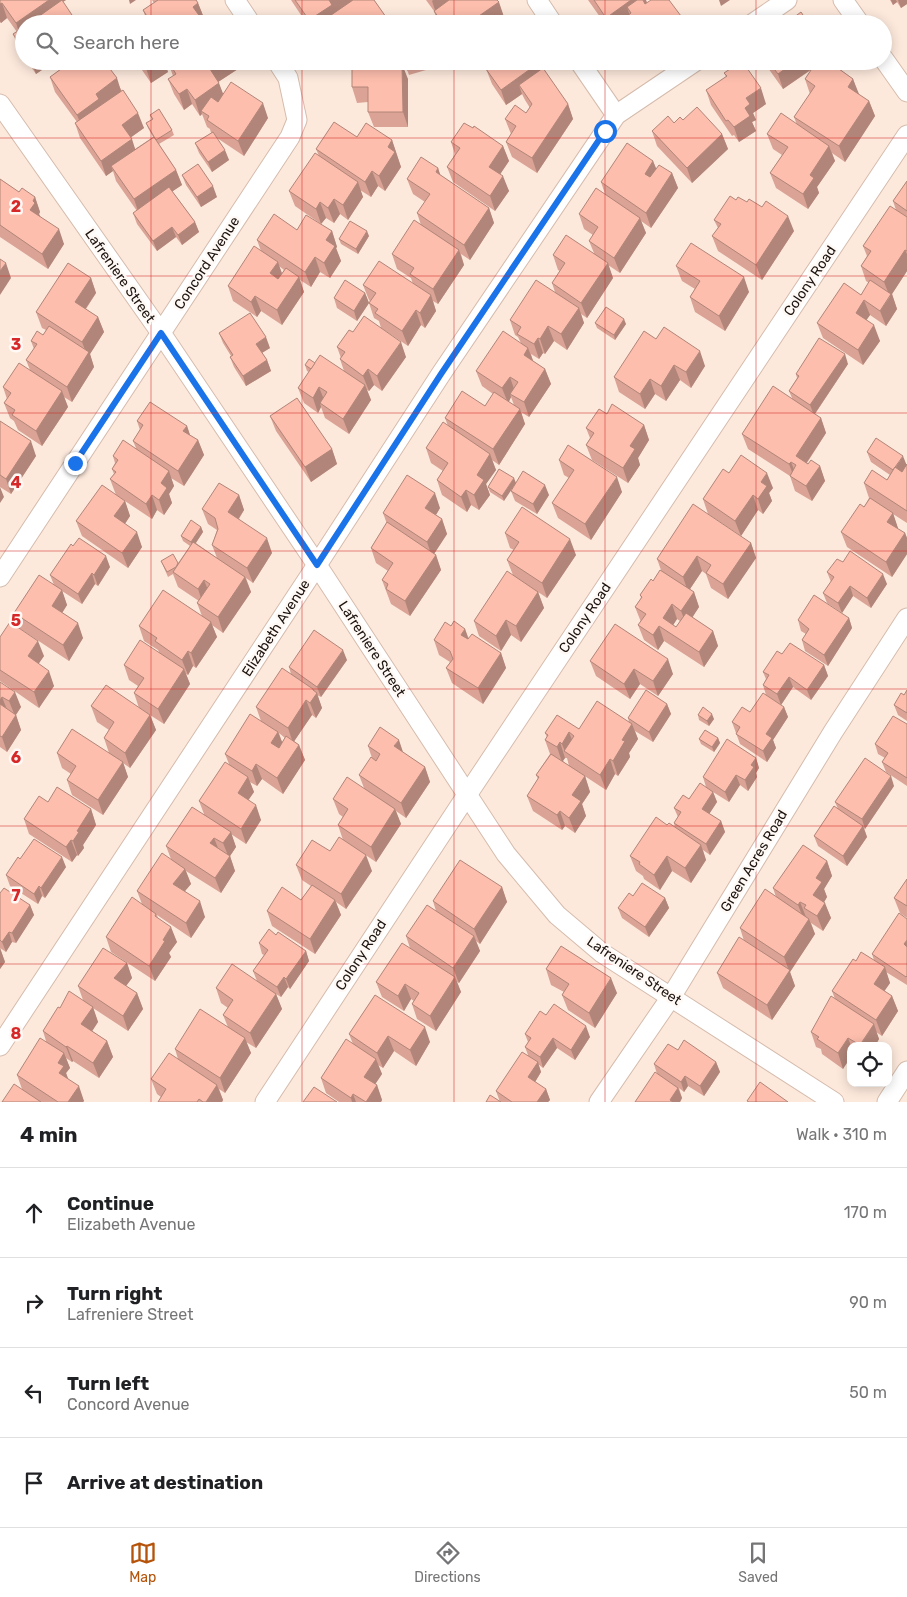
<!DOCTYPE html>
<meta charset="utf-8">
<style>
:root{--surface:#fff;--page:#f6f6f6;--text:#202124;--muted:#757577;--line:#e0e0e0;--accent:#b45309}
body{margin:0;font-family:Rubik,sans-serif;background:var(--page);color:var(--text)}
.controls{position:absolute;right:15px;bottom:15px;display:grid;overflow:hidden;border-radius:10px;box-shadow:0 2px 12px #0003}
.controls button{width:45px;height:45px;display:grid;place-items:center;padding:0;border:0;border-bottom:1px solid var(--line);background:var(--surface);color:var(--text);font:25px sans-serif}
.stop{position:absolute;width:15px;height:15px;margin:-11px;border:4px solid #1a73e8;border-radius:50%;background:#fff}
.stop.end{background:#1a73e8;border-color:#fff;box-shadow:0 1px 5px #0008}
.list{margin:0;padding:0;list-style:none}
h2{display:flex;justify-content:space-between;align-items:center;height:65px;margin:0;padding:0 20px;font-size:21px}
h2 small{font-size:16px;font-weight:400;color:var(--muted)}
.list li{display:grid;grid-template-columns:32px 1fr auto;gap:15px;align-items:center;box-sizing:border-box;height:90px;padding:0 20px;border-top:1px solid var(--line)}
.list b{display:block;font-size:19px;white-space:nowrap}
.list p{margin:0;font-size:16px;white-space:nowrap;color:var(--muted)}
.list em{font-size:16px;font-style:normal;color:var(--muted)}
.icon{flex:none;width:28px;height:28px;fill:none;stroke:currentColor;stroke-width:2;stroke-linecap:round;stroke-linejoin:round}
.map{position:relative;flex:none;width:907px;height:1102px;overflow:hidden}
.search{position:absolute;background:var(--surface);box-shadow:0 2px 12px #0003;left:15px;right:15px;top:15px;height:55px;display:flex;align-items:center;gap:12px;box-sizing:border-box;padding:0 18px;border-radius:28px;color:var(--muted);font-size:19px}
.sheet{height:425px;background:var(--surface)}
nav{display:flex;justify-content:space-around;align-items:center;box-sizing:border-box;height:70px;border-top:1px solid var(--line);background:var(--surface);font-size:14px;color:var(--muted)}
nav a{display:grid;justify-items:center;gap:2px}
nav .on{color:var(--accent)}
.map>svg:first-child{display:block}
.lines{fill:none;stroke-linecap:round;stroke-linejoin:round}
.minor-casing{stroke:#d5bcad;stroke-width:21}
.minor{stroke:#fff;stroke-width:19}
.wall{fill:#daa395;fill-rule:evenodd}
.shaded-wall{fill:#b18579}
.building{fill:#fdbead;stroke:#b18579}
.route{stroke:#1a73e8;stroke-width:6}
.grid{fill:none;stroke:#d62828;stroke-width:1;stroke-opacity:0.55}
.labels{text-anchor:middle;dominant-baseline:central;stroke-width:5;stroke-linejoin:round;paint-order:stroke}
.street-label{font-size:14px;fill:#1c130e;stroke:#fff9f6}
.grid-label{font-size:16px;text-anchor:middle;font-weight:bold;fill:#d62828;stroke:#fff9f6;stroke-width:5;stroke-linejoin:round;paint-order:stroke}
</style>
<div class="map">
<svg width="907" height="1102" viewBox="0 0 907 1102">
<rect width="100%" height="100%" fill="#fde9dc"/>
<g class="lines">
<defs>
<g id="minor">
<polyline points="235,0 251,24"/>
<polyline points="537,0 553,24"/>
<polyline points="843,0 860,24"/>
<polyline points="752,24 787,0"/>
<polyline points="883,58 907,92"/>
<polyline points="579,61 616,115"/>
<polyline points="0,104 161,333 317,565 506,854 557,915 602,953 834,1102"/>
<polyline points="0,577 290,137 297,120 288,78 277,61"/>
<polyline points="0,1046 317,565 441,374 616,115 696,61"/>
<polyline points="265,1102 467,795 907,135"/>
<polyline points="599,1102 671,997 833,732 907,618"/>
<polyline points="887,1102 907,1071"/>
</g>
</defs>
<use href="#minor" class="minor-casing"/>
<use href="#minor" class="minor"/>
</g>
<g class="wall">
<polygon points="0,0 66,0 24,24 24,56 19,49 13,34 17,32 7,18 1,23 0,22"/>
<polygon points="152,0 196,0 198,3 204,18 202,20 203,24 148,24 143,10 154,3"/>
<polygon points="291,0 374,0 386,17 389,24 307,24"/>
<polygon points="426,0 497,0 504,17 495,24 438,24 434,11"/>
<polygon points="588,0 646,0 647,3 681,16 684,24 605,24"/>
<polygon points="890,0 907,0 907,4 901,8 897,2 893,5"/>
<polygon points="27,61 55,61 36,74"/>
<polygon points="62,61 104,61 144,128 130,138 135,149 153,137 148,128 146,123 152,120 150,115 172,130 174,135 159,144 176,170 182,185 172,191 195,222 199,232 182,245 176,237 157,251 137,224 133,213 137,211 116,181 113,171 106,176 80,138 75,123 77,122 55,92 50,77 65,66"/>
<polygon points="139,61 164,61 168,72 151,83 142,70"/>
<polygon points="166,61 235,61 238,69 218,82 223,94 268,118 244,156 217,138 229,160 212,172 199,153 195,143 211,133 210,129 207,127 202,114 200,116 192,104 184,110 174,94 168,79 173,76 169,65"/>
<polygon points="349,61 375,61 371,64 408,79 408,127 374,127 368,112 368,102 357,103 352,87 352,66"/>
<polygon points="404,61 423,61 426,70 409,75"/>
<polygon points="486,61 539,61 542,69 568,104 573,119 537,173 512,157 506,142 511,134 505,119 526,113 530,108 525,100 522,94 506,105 492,84 486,69 488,68"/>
<polygon points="763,61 828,61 853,79 858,94 869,101 875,116 845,162 832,153 835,161 817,187 819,193 808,209 776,188 770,173 782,155 773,149 767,134 797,125 794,117 810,94 805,79 811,70 783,89"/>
<polygon points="724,73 766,104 753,113 756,120 752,122 756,131 739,142 734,135 732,136 711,105 706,90 726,77"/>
<polygon points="683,120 722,134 728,149 692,183 657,146 652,131"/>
<polygon points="473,128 503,146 509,161 500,174 509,191 495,211 453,182 447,167 455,154 451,142"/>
<polygon points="357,137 392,140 401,167 385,191 378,186 371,197 360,190 363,197 348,220 340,214 334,223 326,218 321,224 295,206 289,191 319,156 316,149"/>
<path d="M653,161l3,7 16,5 6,15 -27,40 -10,-7 5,12 -26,40 -12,-8 5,13 -26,40 -6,-4 3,9 -17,27 -13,-9 -9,13 -2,-1 -4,6 -8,-5 2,7 12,8 6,15 -22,33 -8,-5 4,12 -26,41 -7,-5 4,10 -10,14 4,11 -11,15 -8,-5 -4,7 -25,-17 -5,-15 6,-9 -12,-8 -5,-15 22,-22 -3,-8 40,-12 8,-12 -11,-8 -6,-15 45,-28 -3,-6 -3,-2 -5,-15 45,-28 -3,-9 8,-12 -2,-1 -5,-15 41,-2 -5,-12 4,-6 -9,-6 -5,-15 26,-20 -4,-12zM511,397l3,8 -5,-3z"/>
<polygon points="438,168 440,175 489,208 494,223 470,260 461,254 464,265 438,304 433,301 436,311 425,328 421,325 408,346 381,328 379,321 374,318 369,303 370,301 369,300 363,285 413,284 411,278 397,269 392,254 421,225 417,213 425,202 413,194 407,179"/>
<polygon points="182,175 217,197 201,207 186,185"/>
<polygon points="0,179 19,192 35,197 40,212 39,214 40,217 64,244 48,269 0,237"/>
<polygon points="907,181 907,271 892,294 897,309 886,326 870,315 866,320 880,341 863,365 823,338 817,323 861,295 869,283 866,281 861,266 867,256 863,246 896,210 893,201"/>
<polygon points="736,200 794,231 762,280 718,251 712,236 718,228 714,220"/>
<path d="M297,230l35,1 5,16 -1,1 5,13 -11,17 -10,-6 -9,15 -11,-7 4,12 -22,33 -21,-14 -4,6 -24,-16 -5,-15 33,-35 -4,-11zM279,266l5,4 -2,3z"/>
<polygon points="369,236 358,254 341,244 339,239"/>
<polygon points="676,266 749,292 725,331 695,312 690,297 695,289 682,281"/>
<polygon points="91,278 96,293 86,309 98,317 104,332 90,354 94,367 72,402 64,397 68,407 42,446 18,430 14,421 10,418 4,403 7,399 3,387 30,370 26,360 34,349 31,341 43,335 46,330 42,328 36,312"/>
<polygon points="365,293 369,303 357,321 337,308 334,298"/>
<polygon points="595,323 626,324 615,340 597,328"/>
<polygon points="353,332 406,357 382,391 374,385 369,391 367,390 371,400 349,434 325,418 321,407 318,413 304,403 298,388 309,372 307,371 305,365 315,363 344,371 340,359 341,358 337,347"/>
<polygon points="219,333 270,348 262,353 267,360 271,371 246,386 234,367 230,357 231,356 223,343"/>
<polygon points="656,339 705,366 691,388 680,380 666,401 655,394 645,409 619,392 614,377"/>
<polygon points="848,364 815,414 821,418 826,433 807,463 820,466 825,481 812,501 795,491 790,476 748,449 742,434 792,398 789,391 797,378 796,374"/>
<polygon points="607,414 644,425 649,440 638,458 640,465 628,483 592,460 586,445 590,438 586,428"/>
<polygon points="270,416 332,449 337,464 311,482 276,431"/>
<polygon points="0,421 36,456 11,494 0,487"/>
<polygon points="137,421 187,426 190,435 198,440 204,455 184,486 171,478 174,486 169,494 172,503 164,515 157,510 152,519 116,495 110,479 114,474 112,469 115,463 113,456 136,448 133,441 140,430"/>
<polygon points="867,452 906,465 907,464 907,523 893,514 898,529 905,533 907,538 907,554 892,577 847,547 841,532 864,507 869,498 864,483 887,480 890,475 871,462"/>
<polygon points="559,460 622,492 591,540 558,518 552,503 569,478 564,475"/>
<polygon points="499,469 504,501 490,492 488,487"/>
<polygon points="729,473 773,488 769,493 772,501 763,514 758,510 741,536 708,514 703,499"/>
<polygon points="511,491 549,495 537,514 515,501"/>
<polygon points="239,495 244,510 239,519 272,553 253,583 246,578 251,592 223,633 212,625 217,637 196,668 193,666 188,675 186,674 190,684 164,724 150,715 156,730 130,768 123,763 128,777 103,815 72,795 67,780 71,774 62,768 57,753 109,753 104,738 109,730 97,722 91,706 139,708 134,693 138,686 129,680 124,665 159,652 158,650 144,641 139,626 202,616 197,603 199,601 178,587 173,574 168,577 161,561 178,563 190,546 183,541 181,536 201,527 203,532 196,543 217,558 212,545 217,530 208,524 202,509"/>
<polygon points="125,501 130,516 125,524 142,547 128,568 82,536 76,521"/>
<polygon points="440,508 436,515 442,519 447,534 434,554 436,555 441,570 410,616 391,604 382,580 388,571 376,563 371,548 387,524 383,513"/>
<polygon points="505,533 576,555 547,598 520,580 538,592 544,608 521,642 511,635 501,651 479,636 474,621 513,575 507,560 514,550 510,548"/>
<path d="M751,543l5,15 -28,41 -17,-11 -5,-14 -4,-3 -12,18 4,3 5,15 -7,10 21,14 5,15 -14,21 -40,-26 -6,9 -14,-10 -6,-15 3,-3 -6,-15 6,-9 -1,-3 13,-14 8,-11 -4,-11zM677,619l3,2 -4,6 -3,-2z"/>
<polygon points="843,562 887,584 871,608 853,596 842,613 827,603 823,593 831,582 827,572"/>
<polygon points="110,567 98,586 95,584 82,604 62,591 67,605 62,613 83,638 69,661 19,628 14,613 54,585 50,575"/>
<polygon points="849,618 852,628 828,666 805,651 802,640 806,634 801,631 798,620"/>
<polygon points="451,626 465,629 469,639 501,653 506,668 483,704 452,683 446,668 450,662 439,655 434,640"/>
<polygon points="0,637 44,656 38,664 54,686 39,708 0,681"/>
<polygon points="782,654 824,665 828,676 811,700 793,687 781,705 766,695 763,685 766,679 763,672"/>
<path d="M347,660l-26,37 -4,-2 5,13 -6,10 -4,-3 -18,26 5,4 6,15 -22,34 -21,-15 -5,7 -7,-4 4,10 -6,8 13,20 -15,24 -15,-10 5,13 -6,9 5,15 -14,22 -35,-22 5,13 -6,7 20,26 -14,21 -34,-23 1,3 19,24 -8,11 2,4 -16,24 -44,-29 -5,-15 36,-33 -5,-13 34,-32 -5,-13 38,-32 -5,-13 30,-37 -4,-10 36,-33 -5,-14 35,-33 -2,-7zM279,733l6,5 -3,4z"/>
<polygon points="590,661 673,674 658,696 640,684 630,699 596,676"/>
<polygon points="0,682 21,707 16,715 21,730 7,752 0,747"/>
<polygon points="907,690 907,721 898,715 894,705 904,695"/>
<path d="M667,704l4,10 -18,28 -18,-11 3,8 -9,14 1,4 -12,19 -3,-2 -9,16 -29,-19 8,5 5,16 -8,12 4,12 -11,17 -10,-7 -3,4 -29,-19 -6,-15 11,-17 -2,-4 14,-21 -5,-14 2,-3 -2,-4 84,-11 -1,-4zM565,758h2l2,8 -6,-5z"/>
<polygon points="784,707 788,717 773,740 776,748 767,762 740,744 732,722 750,712"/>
<polygon points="698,715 714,719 709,726 699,720"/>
<polygon points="907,724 907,786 886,772 882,762 885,758 878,754 875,744"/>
<polygon points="718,738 720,743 714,752 701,744 699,739"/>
<polygon points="368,746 404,753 425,767 430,782 406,818 396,811 401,824 376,862 343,840 338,825 343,817 339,814 333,799 364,788 359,775 372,758"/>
<polygon points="756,758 759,768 756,773 757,777 748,791 740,785 729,802 713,792 717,802 709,814 721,821 725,832 710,855 703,850 706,860 691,883 672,871 660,890 644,879 643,876 636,871 630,856 667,825 675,828 674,823 678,817 674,808 706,787 703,777"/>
<polygon points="894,786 865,829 864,828 867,837 847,866 818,846 814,836 838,809 835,802"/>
<polygon points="48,802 91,809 96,825 83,845 84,848 78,856 77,855 72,862 29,834 24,819"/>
<polygon points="330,851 372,871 346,909 336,902 341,915 315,954 272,926 267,911 301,900 311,886 302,880 296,865"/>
<polygon points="20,859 66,867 45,898 42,896 38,904 10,886 6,875"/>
<polygon points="827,861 832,876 824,889 827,897 824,902 831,918 823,931 811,923 815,934 790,972 795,986 772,1020 723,988 717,973 744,941 740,928 776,897 773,888"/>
<polygon points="907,879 907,918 900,913 894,898"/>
<polygon points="502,887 507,902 480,944 476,941 480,951 459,983 457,982 461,992 436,1031 417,1019 412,1004 414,1001 411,999 404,1011 382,997 376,982 410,948 406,936 436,911 433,901"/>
<polygon points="0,893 30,905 34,915 16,943 12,942 6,952 0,948 5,962 0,969"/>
<polygon points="633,896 665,898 669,908 649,937 622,918 618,908"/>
<polygon points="907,919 907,985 886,972 890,983 884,991 892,996 898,1011 882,1036 876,1032 879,1039 875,1046 851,1046 843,1069 822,1054 821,1049 816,1047 811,1032 835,999 832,991 856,961 874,960 872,954"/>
<polygon points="276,935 306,951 309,961 290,989 288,987 281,997 276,994 282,1009 256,1048 246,1042 251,1053 225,1093 219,1089 223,1100 222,1102 158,1102 161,1097 157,1094 151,1079 178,1059 175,1049 228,1027 223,1015 228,1008 221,1003 216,988 257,981 253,971 264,955 262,954 259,943"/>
<polygon points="127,963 132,978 126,986 137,993 143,1009 128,1031 93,1008 98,1022 92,1031 107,1041 113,1057 99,1078 73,1061 72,1062 66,1058 70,1068 66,1073 68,1079 84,1101 83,1102 2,1102 22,1089 17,1075 46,1041 43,1031 60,1008 83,1000 78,986"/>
<polygon points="546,969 617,993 595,1028 568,1010 562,995 564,992 551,985"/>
<polygon points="375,995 430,1042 416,1066 394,1051 383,1068 378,1065 382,1074 375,1084 377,1085 382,1100 381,1102 339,1102 326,1093 321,1078 353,1044 349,1034"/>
<polygon points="546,1015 590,1037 575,1060 557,1048 543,1068 538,1064 541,1072 535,1082 546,1089 550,1100 548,1102 486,1102 500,1102 496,1091 528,1055 525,1047 528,1042 525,1034"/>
<polygon points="678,1050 716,1062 720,1072 704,1096 688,1086 684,1092 679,1088 682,1098 680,1102 635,1102 657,1074 654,1064"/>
</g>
<g class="shaded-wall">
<polygon points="49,0 66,0 61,3 42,24 24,24 24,36 21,38 16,23"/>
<polygon points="129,0 136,0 130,4"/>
<polygon points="328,0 353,0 332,24 310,24 309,20"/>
<polygon points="433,0 460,0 437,16 432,1"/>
<polygon points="631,0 646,0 648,7 631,13 627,7 631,19 624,24 608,24 606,18"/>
<polygon points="719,0 730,0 721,6"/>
<polygon points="891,0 896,0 897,2 893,5"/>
<polygon points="898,0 907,0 907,4 901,8"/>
<polygon points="499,2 504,17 495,24 478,24 476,18"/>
<polygon points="2,3 7,18 1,23 0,21 0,4"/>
<polygon points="198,3 204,18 202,20 203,24 193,24 193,7"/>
<polygon points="681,16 684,24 670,24"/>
<polygon points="386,17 389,24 379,24 378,22"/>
<polygon points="31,61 55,61 36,74"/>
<polygon points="65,61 85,61 69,72"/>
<polygon points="156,61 164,61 168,72 151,83 146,68"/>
<polygon points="221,61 235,61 238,69 215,84 210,69"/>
<polygon points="353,61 375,61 357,74"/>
<polygon points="466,61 472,61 467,65"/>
<polygon points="633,61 644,61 635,67"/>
<polygon points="796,61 823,61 783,89 778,74"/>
<polygon points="540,62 546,77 519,85 522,94 506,105 501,90"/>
<polygon points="402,64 408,79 408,127 403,112"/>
<polygon points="117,78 122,94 83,130 77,115 96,94"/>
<polygon points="853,79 859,94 853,102 848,87"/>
<polygon points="219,83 225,99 201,111 202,114 200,116 195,100"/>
<polygon points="761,88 766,104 753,113 756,120 752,122 756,131 739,142 734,127 745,108 746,98"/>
<polygon points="187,89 192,104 184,110 179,94"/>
<polygon points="869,101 875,116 845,162 839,146"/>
<polygon points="263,103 268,118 244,156 238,141"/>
<polygon points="568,104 573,119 537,173 532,158"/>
<polygon points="138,113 144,128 127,140 122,125"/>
<polygon points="722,134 728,149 692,183 687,168"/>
<polygon points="132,139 137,155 111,166 113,171 106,176 101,161"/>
<polygon points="392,140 401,167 385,191 379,176 388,147"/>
<polygon points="503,146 509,161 495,182 489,167"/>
<polygon points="829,146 835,161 817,187 819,193 808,209 803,194 810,175"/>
<polygon points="225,150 229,160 212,172 208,162"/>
<polygon points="653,161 659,176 650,189 645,174"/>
<polygon points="438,168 443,183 436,172"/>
<polygon points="176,170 182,185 139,214 134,199"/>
<polygon points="372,171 378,186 371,197 365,182"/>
<polygon points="672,173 678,188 651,228 646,213"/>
<polygon points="503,176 509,191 495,211 490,196"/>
<polygon points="358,182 363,197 348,220 343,205"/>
<polygon points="213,186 217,197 201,207 197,197"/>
<polygon points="35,197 40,212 39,214 41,218 30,210 33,201"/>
<polygon points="334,199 340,214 334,223 328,208"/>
<polygon points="320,202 326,218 321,224 316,209"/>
<polygon points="489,208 494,223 470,260 464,245"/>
<polygon points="788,216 794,231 762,280 756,265"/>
<polygon points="640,218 646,233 620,273 614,258"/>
<polygon points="195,222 199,232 182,245 178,235"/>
<polygon points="172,227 176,237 157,251 153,241"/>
<polygon points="59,229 64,244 48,269 42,254"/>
<polygon points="332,231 337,247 336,248 341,261 330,278 324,263 326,240"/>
<polygon points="367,231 369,236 358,254 356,249"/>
<polygon points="459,250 464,265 438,304 433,289"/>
<polygon points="905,250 907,254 907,271 892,294 897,309 886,326 880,311 890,297 884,282"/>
<polygon points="315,257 320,272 311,287 305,272"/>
<polygon points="278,262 283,277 275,289 270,273"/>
<polygon points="6,263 11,278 0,295 0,271"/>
<polygon points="608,263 613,278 587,318 581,303"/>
<polygon points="299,277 304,292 282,325 277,310"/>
<polygon points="744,277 749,292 725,331 719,316"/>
<polygon points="91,278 96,293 80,317 75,302"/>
<polygon points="365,293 369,303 357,321 354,311"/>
<polygon points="431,295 436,311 425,328 420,313"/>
<polygon points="255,296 261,311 257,317 251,302"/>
<polygon points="864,300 870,315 861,328 856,313"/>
<polygon points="579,308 584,323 567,350 561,334"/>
<polygon points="416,310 421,325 408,346 402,331"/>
<polygon points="98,317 104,332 90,354 94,367 72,402 67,387 87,355 82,342"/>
<polygon points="624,319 626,324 615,340 614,335"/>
<polygon points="874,325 880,341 863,365 858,350"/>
<polygon points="548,326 554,341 545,354 540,339"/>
<polygon points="266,337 270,348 260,354 256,344"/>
<polygon points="538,338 543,353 539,359 534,344"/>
<polygon points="401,342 406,357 382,391 377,376"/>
<polygon points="528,348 534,363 524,355"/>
<polygon points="700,351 705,366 691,388 686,372"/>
<polygon points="845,354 848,364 814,415 810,405"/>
<polygon points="267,360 271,371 246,386 243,376"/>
<polygon points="674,365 680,380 666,401 661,386"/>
<polygon points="368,369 374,385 369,391 363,376"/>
<polygon points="545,369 551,384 529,417 524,402"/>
<polygon points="510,377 515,392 510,394 511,397 508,403 502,388"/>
<polygon points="650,379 655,394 645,409 640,394"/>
<polygon points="365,385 371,400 349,434 343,419"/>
<polygon points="319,387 325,402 320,403 321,407 318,413 313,398"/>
<polygon points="62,391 68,407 42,446 36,431"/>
<polygon points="520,409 525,424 499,465 493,449"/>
<polygon points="821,418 826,433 801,471 796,456"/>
<polygon points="644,425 649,440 638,458 640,465 628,483 623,468 630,446"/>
<polygon points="187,426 192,441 183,431"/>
<polygon points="198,440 204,455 184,486 178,471"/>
<polygon points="31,441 36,456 11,494 6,479"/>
<polygon points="332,449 337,464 311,482 305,467"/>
<polygon points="490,454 496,470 486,484 490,495 479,510 474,495 477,475"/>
<polygon points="903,456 907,466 897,480 894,470"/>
<polygon points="791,462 797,477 795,480 789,464"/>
<polygon points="820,466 825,481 812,501 806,486"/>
<polygon points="169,471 174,486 169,494 172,503 164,515 159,500 161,483"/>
<polygon points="767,473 773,488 769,493 772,501 763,514 758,499 761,482"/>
<polygon points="617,477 622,492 591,540 585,524"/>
<polygon points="514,478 516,483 504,501 502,496"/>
<polygon points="545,485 549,495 537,514 533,504"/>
<polygon points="0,487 4,497 0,503"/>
<polygon points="466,490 471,505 467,512 461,497"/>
<polygon points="435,493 440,508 431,523 425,508"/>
<polygon points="152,495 157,510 152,519 146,504"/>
<polygon points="239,495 244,510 233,527 228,512"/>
<polygon points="753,495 758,510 741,536 735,521"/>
<polygon points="125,501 130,516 120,531 114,516"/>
<polygon points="893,513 898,528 893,537 887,522"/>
<polygon points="442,519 447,534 432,557 427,542"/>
<polygon points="201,527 203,532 193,547 191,542"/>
<polygon points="137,532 142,547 128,568 122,553"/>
<polygon points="905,533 907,538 907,554 892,577 886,562"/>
<polygon points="267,538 272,553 253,583 247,568"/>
<polygon points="570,539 576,555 547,598 542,583"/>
<polygon points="751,543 756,558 728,599 723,584"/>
<polygon points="436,555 441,570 410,616 405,601"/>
<polygon points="106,556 110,567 98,586 94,575"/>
<polygon points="697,556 702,571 688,592 683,577"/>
<polygon points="92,573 95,584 82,604 78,594"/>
<polygon points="883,574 887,584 871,608 867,598"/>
<polygon points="245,577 251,592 223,633 218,617"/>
<polygon points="204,580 210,595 203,604 198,589"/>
<polygon points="850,586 853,596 842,613 838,603"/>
<polygon points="62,590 67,605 57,621 52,606"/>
<polygon points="538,592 544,608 521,642 516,626"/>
<polygon points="694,592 699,607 687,626 681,611"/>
<polygon points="672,604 677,619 668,633 663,618"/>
<polygon points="849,618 852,628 828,666 824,655"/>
<polygon points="506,620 511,635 501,651 496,636"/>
<polygon points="211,622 217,637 196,668 191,653"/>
<polygon points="78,623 83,638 69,661 63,645"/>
<polygon points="659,626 664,641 658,650 653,635"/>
<polygon points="465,629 470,644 461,635"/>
<polygon points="713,631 718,646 704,667 699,652"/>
<polygon points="38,641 44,656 33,672 28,656"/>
<polygon points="343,650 347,660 321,697 317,687"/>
<polygon points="188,651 193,666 188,675 182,660"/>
<polygon points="501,653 506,668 483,704 478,688"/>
<polygon points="668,659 673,674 658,696 653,681"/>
<polygon points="824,665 828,676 811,700 807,690"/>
<polygon points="184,669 190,684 164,724 158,709"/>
<polygon points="634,669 640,684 630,699 624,684"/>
<polygon points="49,671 54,686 39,708 34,692"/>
<polygon points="789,677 793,687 781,705 777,694"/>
<polygon points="313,689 316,695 317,693 322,708 316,718 310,703"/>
<polygon points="15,692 21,707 15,716 9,701"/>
<polygon points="2,697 8,712 0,709 0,700"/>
<polygon points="306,700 312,715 293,743 288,728"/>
<polygon points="667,704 671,714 653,742 649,732"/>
<polygon points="784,707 788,717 773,740 776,748 767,762 763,751 766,734"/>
<polygon points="712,714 714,719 709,726 707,721"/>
<polygon points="16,715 21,730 7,752 2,737"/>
<polygon points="150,715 156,730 130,768 125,753"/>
<polygon points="632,724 638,739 629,753 630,757 618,776 613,761 622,740"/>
<polygon points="278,732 284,747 277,758 271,743"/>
<polygon points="569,732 575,748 565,752 562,744"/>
<polygon points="718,738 720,743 714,752 712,747"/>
<polygon points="399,740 404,755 394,746"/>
<polygon points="560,742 565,758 562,762 557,747"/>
<polygon points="299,745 305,760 283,794 277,778"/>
<polygon points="756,758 759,768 756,773 757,777 748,791 745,780 751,765"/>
<polygon points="610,759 615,774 606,790 600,775"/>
<polygon points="123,762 128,777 103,815 98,800"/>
<polygon points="256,764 262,779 257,786 252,771"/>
<polygon points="425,767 430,782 406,818 401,803"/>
<polygon points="736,775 740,785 729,802 725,792"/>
<polygon points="585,776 590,792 582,804 586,816 575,833 569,818 572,795"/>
<polygon points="891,776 894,786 865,829 862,819"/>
<polygon points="248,777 254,792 243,808 238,793"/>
<polygon points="713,792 717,802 706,819 702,809"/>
<polygon points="256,805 261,820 246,844 241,829"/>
<polygon points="91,809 96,825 83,845 84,848 78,856 73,841 77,831"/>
<polygon points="395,809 401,824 376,862 371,847"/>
<polygon points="560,811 565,826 562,830 557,815"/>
<polygon points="721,821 725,832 710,855 706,844"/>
<polygon points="863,826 867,837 847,866 843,856"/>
<polygon points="231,832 236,847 230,856 235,871 221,893 215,878 229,858 223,843"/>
<polygon points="214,838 220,853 210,843"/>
<polygon points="71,840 77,855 72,862 66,847"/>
<polygon points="701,845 706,860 691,883 685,868"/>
<polygon points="366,855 372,871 346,909 341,894"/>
<polygon points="667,856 672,871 660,890 654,875"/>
<polygon points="62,857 66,867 45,898 41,888"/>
<polygon points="827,861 832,876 824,889 827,897 819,911 813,895 816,878"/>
<polygon points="185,869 191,884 178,899 173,884"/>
<polygon points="39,886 42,896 38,904 34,894"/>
<polygon points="502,887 507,902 480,944 474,929"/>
<polygon points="665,898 669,908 649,937 645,927"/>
<polygon points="335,900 341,915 315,954 310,939"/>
<polygon points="200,901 205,917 191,938 186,923"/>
<polygon points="800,902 806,917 804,920 798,905"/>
<polygon points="825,903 831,918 823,931 817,916"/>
<polygon points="30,905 34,915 16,943 12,933"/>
<polygon points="809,919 815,934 790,972 795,986 772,1020 767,1005 789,971 784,957"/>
<polygon points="171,927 177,942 169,953 171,957 155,981 149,966 163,940"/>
<polygon points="9,932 12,942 6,952 2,942"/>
<polygon points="474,936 480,951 459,983 453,968"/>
<polygon points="907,940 907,953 904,944"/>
<polygon points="0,948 5,962 0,969"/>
<polygon points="306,951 309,961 290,989 286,979"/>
<polygon points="127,963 132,978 120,994 114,978"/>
<polygon points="885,967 890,983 879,999 874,984"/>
<polygon points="284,977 288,987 281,997 277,987"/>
<polygon points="455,977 461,992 436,1031 430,1016"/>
<polygon points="611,978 617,993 595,1028 589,1013"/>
<polygon points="405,984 411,999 404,1011 398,996"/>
<polygon points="137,993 143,1009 128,1031 123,1016"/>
<polygon points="276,994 282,1009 256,1048 250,1033"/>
<polygon points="892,996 898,1011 882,1036 876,1020"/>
<polygon points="93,1007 98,1022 87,1039 81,1024"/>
<polygon points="874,1024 879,1039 875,1046 860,1046"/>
<polygon points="586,1026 590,1037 575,1060 571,1050"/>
<polygon points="425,1027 430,1042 416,1066 410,1050"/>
<polygon points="388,1036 394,1051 383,1068 377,1053"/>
<polygon points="245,1038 251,1053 225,1093 220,1078"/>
<polygon points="553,1038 557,1048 543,1068 540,1057"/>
<polygon points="848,1038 851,1046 851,1057 843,1069 838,1053"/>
<polygon points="107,1041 113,1057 99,1078 93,1063"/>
<polygon points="67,1046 73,1061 72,1062 66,1047"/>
<polygon points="64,1053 70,1068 66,1073 69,1081 59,1073 58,1063"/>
<polygon points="376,1059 382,1074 370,1092 364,1077"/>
<polygon points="538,1062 541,1072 532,1087 528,1077"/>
<polygon points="716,1062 720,1072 704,1096 700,1086"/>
<polygon points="685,1076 688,1086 684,1092 681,1082"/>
<polygon points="217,1085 223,1100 222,1102 206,1102"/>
<polygon points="377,1085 382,1100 381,1102 366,1102"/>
<polygon points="79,1086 84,1101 83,1102 68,1102"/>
<polygon points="678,1088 682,1098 680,1102 671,1102 670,1100"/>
<polygon points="546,1089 550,1100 548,1102 537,1102"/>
<polygon points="353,1094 356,1102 352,1102 351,1098"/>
</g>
<g class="building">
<polygon points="0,0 49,0 16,23 2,3 0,4"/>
<polygon points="62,0 78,24 28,24"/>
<polygon points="158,0 196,0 198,3 193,7 201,18 193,24 152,24 143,10"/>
<polygon points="295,0 329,0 332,5 309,20"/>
<polygon points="353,0 374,0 386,17 378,22 379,24 318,24"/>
<polygon points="449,0 497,0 499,2 476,18 480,24 443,24 434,11"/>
<polygon points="594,0 631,0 606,18"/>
<polygon points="637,0 643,0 645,4 651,0 669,0 681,16 670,24 617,24 631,13 627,7"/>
<polygon points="801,12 809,24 785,24"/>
<polygon points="24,27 24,49 13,34"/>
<polygon points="72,61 104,61 117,78 96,94 99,99 77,115 50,77"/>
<polygon points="141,61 156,61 146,68"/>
<polygon points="168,61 221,61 210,69 219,83 195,100 187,89 179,94 168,79 176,74"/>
<polygon points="404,61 423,61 424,65 407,70"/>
<polygon points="487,61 539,61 540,62 501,90 486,69 490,66"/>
<polygon points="742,61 761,88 746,98 750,104 745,108 750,116 734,127 728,120 726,121 706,90 727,76 724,73"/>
<polygon points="768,61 796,61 778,74"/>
<polygon points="817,61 828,61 853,79 848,87 869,101 839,146 794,117 815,86 805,79"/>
<polygon points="352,64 402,64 403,112 368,112 368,87 352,87"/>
<polygon points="543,68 568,104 532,158 506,142 516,126 505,119 515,105 526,113 532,104 519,85"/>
<polygon points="231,82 263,103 238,141 207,120 209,116 201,111 211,97 218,102"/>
<polygon points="123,90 138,113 122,125 132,139 101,161 75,123"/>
<polygon points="697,107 722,134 687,168 652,131 668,116 674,123 680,117 683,120"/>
<polygon points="159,109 172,130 156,140 146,123 153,119 150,115"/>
<polygon points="781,113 829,146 810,175 814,178 803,194 770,173 788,147 767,134"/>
<polygon points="334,122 357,137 366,123 392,140 388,147 395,152 379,176 372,171 365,182 316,149"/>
<polygon points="464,123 473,128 474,126 503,146 489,167 503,176 490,196 447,167 460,148 451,142"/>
<polygon points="213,132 225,150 208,162 195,143"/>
<polygon points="154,137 176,170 134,199 111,166"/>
<polygon points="627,143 653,161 645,174 650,177 659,165 672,173 646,213 601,182"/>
<polygon points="315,153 358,182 343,205 334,199 328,208 320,202 316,209 289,191"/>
<polygon points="421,157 438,168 436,172 489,208 464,245 417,213 430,194 407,179"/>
<polygon points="198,164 213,186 197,197 182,175"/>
<polygon points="0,179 19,192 22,188 35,197 33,201 35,203 30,210 59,229 42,254 0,225"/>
<polygon points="907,181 907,211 893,201"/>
<polygon points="169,187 195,222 178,235 172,227 153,241 133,213"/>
<polygon points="596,188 640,218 614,258 589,241 598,227 579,214"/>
<polygon points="730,196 736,200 738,197 747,202 749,199 762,207 766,201 788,216 756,265 712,236 721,224 714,220"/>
<polygon points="890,206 907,217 907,251 905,250 884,282 861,266 871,251 863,246"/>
<polygon points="274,214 297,230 306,215 332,231 326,240 335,246 324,263 315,257 305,272 257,240"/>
<polygon points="414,220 459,250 433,289 410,274 414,268 392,254"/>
<polygon points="350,221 367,231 356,249 339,239"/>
<polygon points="566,235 608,263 581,303 552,283 565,263 553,255"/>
<polygon points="691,243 744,277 719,316 690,297 700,281 676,266"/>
<polygon points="254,246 278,262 270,273 278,279 286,268 299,277 277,310 255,296 251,302 228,286"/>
<polygon points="0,259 6,263 0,271"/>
<polygon points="379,261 431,295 420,313 416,310 402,331 375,313 378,309 369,303 376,293 363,285"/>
<polygon points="68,263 91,278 75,302 98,317 82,342 36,312"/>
<polygon points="345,280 365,293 354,311 334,298"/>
<polygon points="536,280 579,308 561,334 548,326 540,339 538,338 534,344 517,334 521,327 510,320"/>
<polygon points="870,280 891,294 880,311 864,300 856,313 874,325 858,350 817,323 844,283 861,295"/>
<polygon points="606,307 624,319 614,335 595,323"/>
<polygon points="250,313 266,337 256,344 267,360 243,376 230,357 233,355 219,333"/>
<polygon points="364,316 401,342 377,376 368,369 363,376 340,359 345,352 337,347 349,330 353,332"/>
<polygon points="49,326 89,352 67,387 26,360 37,344 31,341 37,331 43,335"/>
<polygon points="664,327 700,351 686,372 674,365 661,386 650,379 640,394 614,377 644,331 656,339"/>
<polygon points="503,331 528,348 524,355 545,369 524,402 510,394 518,382 510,377 502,388 476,371"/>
<polygon points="819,338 845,354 810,405 789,391 799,376 796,374"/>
<polygon points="320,355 365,385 343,419 320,403 327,392 319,387 313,398 298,388"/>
<polygon points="309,359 315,363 311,369 305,365"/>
<polygon points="19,363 62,391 36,431 12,415 15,410 4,403 11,393 3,387"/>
<polygon points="773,386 821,418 796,456 808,464 811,460 820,466 806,486 790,476 796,465 791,462 789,464 742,434"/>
<polygon points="462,391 485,406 494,392 520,409 493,449 445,418"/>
<polygon points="297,398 332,449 305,467 270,416"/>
<polygon points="150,402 187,426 183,431 198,440 178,471 133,441 143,425 137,421"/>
<polygon points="612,404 644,425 630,446 635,449 623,468 586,445 594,433 586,428 599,409 607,414"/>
<polygon points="0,421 31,441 6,479 0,475"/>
<polygon points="443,422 490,454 477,475 484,480 474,495 466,490 461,497 437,480 448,463 426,448"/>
<polygon points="876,438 903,456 893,470 867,452"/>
<polygon points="123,440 169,471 161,483 167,488 159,500 152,495 146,504 110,479 116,472 112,469 118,460 113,456"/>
<polygon points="568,445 617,477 585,524 552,503 574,470 559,460"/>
<polygon points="741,455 767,473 761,482 767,486 758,499 753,495 735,521 703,499 723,469 729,473"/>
<polygon points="907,464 907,511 864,483 872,470 887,480 895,467 902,472"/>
<polygon points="499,469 514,478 502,496 488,487"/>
<polygon points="523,471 545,485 533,504 511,491"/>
<polygon points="407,475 435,493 425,508 442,519 427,542 383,513"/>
<polygon points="219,483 239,495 228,512 267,538 247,568 212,545 218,529 215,518 202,509"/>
<polygon points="102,485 125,501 114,516 137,532 122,553 76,521"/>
<polygon points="870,498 893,513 887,522 905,533 886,562 841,532 860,504 864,507"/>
<polygon points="693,504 751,543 723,584 706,573 711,565 697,556 683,577 657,559"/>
<polygon points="522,507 570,539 542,583 507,560 519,542 505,533"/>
<polygon points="191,520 201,527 191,542 181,536"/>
<polygon points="387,522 436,555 405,601 386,589 388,584 382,580 393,563 371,548"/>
<polygon points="79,538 106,556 94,575 92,573 78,594 50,575 71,544 73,546"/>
<polygon points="193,542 245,577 218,617 197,603 210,584 204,580 198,589 173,572"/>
<polygon points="850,551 883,574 867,598 850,586 838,603 823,593 834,577 827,572 837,559 843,562"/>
<polygon points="173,554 178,563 176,567 167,572 161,561"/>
<polygon points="660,570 694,592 681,611 672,604 663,618 676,627 686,613 713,631 699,652 659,626 653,635 638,625 646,614 635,607 642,597 640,595 651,579 653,581"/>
<polygon points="507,571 538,592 516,626 506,620 496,636 474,621"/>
<polygon points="39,575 62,590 52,606 78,623 63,645 14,613"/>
<polygon points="163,590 211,622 191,653 188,651 182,660 155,641 157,638 139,626"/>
<polygon points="814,595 849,618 824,655 802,640 809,629 798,620"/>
<polygon points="454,621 465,629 461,635 468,639 472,634 501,653 478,688 446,668 453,659 450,651 434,640 445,622 451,626"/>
<polygon points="10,622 38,641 28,656 49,671 34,692 0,670 0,637"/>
<polygon points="615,624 668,659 653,681 634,669 624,684 590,661"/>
<polygon points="314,630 343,650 317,687 289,667"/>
<polygon points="140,640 184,669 158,709 134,693 144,678 124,665"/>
<polygon points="790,643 824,665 807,690 789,677 777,694 763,685 769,675 763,672 777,651 782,654"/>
<polygon points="282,668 313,689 313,690 317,693 310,703 306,700 288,728 256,707"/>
<polygon points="0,682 15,692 9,701 2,697 0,700"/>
<polygon points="106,685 150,715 125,753 104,738 114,722 91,706"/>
<polygon points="646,690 667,704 649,732 628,718"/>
<polygon points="907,690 907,713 894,705 901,693 904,695"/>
<polygon points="763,693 784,707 766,734 772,738 763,751 736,734 740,727 732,722 742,707 750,712"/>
<polygon points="597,701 632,724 622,740 625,741 613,761 610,759 600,775 564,751 574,736 569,732 562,744 560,742 557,747 545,740 548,735 545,733 557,715 579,729"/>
<polygon points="0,704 16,715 2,737 0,736"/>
<polygon points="703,707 712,714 707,721 698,715"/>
<polygon points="250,714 278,732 271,743 279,748 286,736 299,745 277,778 256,764 252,771 225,754"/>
<polygon points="893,716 907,724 907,778 882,762 888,753 875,744"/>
<polygon points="380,727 399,740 394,746 425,767 401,803 359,775 371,757 376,761 380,754 368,746"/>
<polygon points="72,729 123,762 98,800 67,780 76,766 57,753"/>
<polygon points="705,730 718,738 712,747 699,739"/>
<polygon points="727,739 756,758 751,765 754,767 745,780 736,775 725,792 703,777"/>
<polygon points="551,754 585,776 572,795 581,801 569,818 560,811 557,815 527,796 539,777 536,775"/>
<polygon points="865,758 891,776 862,819 835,802"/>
<polygon points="225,762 248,777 238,793 256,805 241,829 199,801"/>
<polygon points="347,777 395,809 371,847 338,825 348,809 333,799"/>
<polygon points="700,783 713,792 702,809 721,821 706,844 674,823 681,812 674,808 683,795 689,799"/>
<polygon points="57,787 91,809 77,831 79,832 73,841 71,840 66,847 24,819 39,796 48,802"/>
<polygon points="834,806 863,826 843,856 814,836"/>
<polygon points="192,807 231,832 223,843 214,838 210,843 230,856 215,878 166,846"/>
<polygon points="656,817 667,825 669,823 701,845 685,868 667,856 654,875 639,864 640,862 630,856"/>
<polygon points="339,837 366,855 341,894 296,865 312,840 330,851"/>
<polygon points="34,839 62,857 41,888 39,886 34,894 6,875 18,857 20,859"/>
<polygon points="803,845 827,861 816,878 822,882 813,895 825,903 817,916 804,908 806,905 800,902 798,905 773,888"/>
<polygon points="162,853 185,869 173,884 200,901 186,923 137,891"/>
<polygon points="460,860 502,887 474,929 433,901"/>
<polygon points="907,879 907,906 894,898"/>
<polygon points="642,883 665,898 645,927 618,908 629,893 633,896"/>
<polygon points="312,885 335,900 310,939 267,911 282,887 301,900"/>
<polygon points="4,888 30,905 12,933 9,932 2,942 0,940 0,893"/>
<polygon points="765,889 809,919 784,957 740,928"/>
<polygon points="132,897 156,914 155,916 171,927 163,940 165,941 149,966 106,937"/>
<polygon points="427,905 474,936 453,968 406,936"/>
<polygon points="899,913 907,919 907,940 904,944 907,947 907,976 906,977 872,954"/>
<polygon points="269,929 276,935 278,932 306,951 286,979 284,977 277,987 253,971 268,950 259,943"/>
<polygon points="739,937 790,970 767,1005 717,973"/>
<polygon points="402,943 455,977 430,1016 412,1004 419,993 405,984 398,996 376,982"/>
<polygon points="561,946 611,978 589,1013 562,995 569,984 546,969"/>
<polygon points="103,948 127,963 114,978 137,993 123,1016 78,986"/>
<polygon points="861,952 885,967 874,984 892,996 876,1020 832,991 853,959 856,961"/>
<polygon points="232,964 276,994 250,1033 223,1015 233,1000 216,988"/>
<polygon points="69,991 93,1007 81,1024 107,1041 93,1063 67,1046 66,1047 43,1031 58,1007 60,1008"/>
<polygon points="375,995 425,1027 410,1050 388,1036 377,1053 349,1034"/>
<polygon points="831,996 874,1024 860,1045 848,1038 838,1053 817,1039 819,1037 811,1032"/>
<polygon points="554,1004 586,1026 571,1050 553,1038 540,1057 525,1047 531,1038 525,1034 540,1011 546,1015"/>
<polygon points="200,1009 245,1038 220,1078 175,1049"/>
<polygon points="40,1038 64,1053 58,1063 64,1066 59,1073 79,1086 68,1102 58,1102 17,1075"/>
<polygon points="346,1039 376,1059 364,1077 377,1085 366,1102 353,1094 351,1098 321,1078"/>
<polygon points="684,1040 716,1062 700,1086 685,1076 681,1082 654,1064 668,1044 678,1050"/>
<polygon points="522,1052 538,1062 528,1077 546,1089 537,1102 512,1102 496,1091"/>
<polygon points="169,1053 217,1085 206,1102 203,1102 199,1099 197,1102 158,1102 166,1089 151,1079"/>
<polygon points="655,1072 678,1088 670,1100 673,1102 635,1102"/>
<polygon points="760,1082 788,1102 749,1102 747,1101"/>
<polygon points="14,1084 41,1102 2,1102"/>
<polygon points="314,1087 337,1102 303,1102"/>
<polygon points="490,1095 501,1102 486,1102"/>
</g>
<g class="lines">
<polyline class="route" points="75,463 161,333 317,565 441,374 605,131"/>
</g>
<path class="grid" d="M151,0v24M302,0v24M454,0v24M605,0v24M756,0v24M151,61v1041M302,61v1041M454,61v1041M605,61v1041M756,61v1041M0,138h907M0,276h907M0,413h907M0,551h907M0,689h907M0,826h907M0,964h907"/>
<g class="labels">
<g class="street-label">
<text transform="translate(207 263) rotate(-57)">Concord Avenue</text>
<text transform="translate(120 276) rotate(55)">Lafreniere Street</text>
<text transform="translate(810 281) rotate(-56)">Colony Road</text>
<text transform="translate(585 618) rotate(-56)">Colony Road</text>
<text transform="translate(276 628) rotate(-57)">Elizabeth Avenue</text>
<text transform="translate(372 649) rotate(57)">Lafreniere Street</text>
<text transform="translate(754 861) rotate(-59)">Green Acres Road</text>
<text transform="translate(361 955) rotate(-57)">Colony Road</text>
<text transform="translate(634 971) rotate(34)">Lafreniere Street</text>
</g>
</g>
<g class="grid-label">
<text x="16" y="212">2</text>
<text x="16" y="350">3</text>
<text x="16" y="488">4</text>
<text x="16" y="626">5</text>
<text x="16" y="763">6</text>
<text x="16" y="901">7</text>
<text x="16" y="1039">8</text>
</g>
</svg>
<div class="controls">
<button><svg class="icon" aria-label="locate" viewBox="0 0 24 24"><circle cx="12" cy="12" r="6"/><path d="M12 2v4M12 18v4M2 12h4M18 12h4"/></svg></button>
</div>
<div class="stop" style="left:605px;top:131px"></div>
<div class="stop end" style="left:75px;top:463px"></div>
<div class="search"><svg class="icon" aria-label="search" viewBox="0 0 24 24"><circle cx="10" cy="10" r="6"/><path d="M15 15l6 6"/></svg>Search here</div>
</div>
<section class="sheet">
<h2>4 min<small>Walk · 310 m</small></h2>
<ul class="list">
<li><svg class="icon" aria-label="ahead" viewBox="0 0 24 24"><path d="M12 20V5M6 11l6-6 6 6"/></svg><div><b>Continue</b><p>Elizabeth Avenue</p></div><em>170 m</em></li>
<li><svg class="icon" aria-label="right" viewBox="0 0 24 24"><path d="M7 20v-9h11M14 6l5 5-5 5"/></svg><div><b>Turn right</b><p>Lafreniere Street</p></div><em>90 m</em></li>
<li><svg class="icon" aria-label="left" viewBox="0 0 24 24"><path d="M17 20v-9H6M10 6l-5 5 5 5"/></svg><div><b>Turn left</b><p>Concord Avenue</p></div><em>50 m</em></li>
<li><svg class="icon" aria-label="arrive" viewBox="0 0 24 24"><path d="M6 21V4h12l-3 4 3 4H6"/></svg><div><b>Arrive at destination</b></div></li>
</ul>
</section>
<nav>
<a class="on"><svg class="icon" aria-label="map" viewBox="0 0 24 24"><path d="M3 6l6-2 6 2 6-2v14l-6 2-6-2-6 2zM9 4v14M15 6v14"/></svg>Map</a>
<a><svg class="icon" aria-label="directions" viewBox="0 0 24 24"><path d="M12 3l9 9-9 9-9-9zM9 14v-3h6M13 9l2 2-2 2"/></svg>Directions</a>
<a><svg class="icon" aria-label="saved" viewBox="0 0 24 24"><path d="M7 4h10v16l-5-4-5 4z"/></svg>Saved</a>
</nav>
